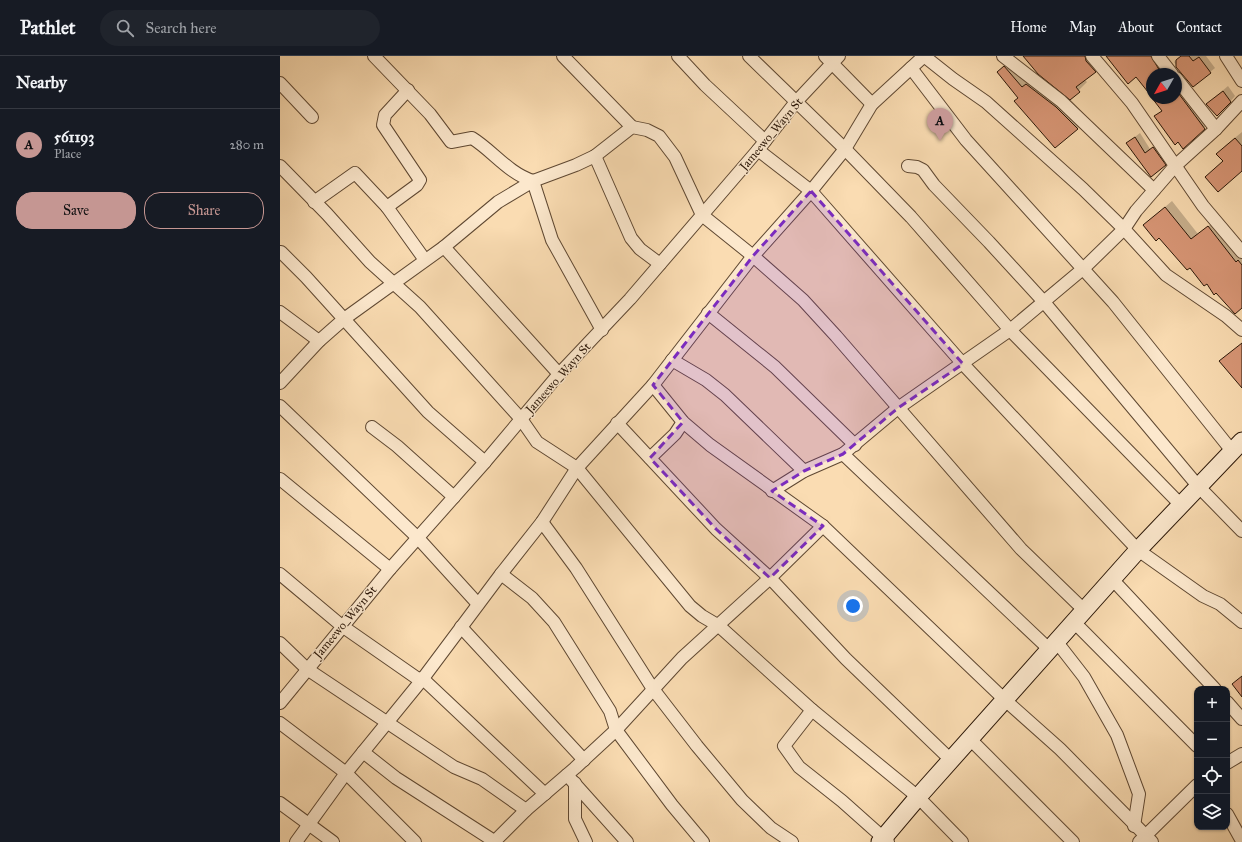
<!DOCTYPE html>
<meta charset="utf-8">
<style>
:root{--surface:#171b24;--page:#20242c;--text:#f1f3f6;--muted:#9ea1a6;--line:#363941;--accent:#c59692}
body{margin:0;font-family:"IM FELL Great Primer",serif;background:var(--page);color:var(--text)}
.controls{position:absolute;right:12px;bottom:12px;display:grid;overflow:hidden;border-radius:8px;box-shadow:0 1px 3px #0004}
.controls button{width:36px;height:36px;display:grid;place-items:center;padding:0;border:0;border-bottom:1px solid var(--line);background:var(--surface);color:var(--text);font:20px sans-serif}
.compass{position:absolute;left:866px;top:12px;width:36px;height:36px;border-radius:50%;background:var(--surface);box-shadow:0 1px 3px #0004;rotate:231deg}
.you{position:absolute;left:573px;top:550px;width:14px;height:14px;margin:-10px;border:3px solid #fff;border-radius:50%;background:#1a73e8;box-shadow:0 0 0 6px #1a73e833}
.badge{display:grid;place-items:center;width:26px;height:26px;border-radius:50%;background:var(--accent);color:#111;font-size:13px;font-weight:700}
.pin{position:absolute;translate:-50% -33px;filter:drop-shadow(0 1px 2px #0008)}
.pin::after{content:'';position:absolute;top:21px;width:14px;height:12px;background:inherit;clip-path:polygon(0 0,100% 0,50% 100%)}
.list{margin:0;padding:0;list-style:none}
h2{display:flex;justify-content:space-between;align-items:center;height:52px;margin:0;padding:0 16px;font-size:17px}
h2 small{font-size:13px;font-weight:400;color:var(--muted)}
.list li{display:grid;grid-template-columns:26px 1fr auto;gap:12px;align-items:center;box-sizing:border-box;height:72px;padding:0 16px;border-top:1px solid var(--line)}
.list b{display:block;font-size:15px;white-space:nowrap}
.list p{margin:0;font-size:13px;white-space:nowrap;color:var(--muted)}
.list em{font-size:13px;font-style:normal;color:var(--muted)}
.actions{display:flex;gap:8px;padding:12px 16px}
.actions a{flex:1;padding:9px 0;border:1px solid var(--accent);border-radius:16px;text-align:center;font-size:14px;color:var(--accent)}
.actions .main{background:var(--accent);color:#111}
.icon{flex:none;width:22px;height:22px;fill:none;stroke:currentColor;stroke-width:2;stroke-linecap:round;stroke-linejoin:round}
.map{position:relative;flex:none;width:962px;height:786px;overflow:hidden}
header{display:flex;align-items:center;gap:24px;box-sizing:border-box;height:56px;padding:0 20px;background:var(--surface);border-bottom:1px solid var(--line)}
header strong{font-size:19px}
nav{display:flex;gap:22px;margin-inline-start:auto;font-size:14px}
.search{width:280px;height:36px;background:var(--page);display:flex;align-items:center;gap:10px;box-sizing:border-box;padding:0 14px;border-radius:22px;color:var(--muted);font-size:15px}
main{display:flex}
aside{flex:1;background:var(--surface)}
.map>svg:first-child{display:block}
.shadow{fill:#0003}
.building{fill:#d89676;stroke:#2b1708}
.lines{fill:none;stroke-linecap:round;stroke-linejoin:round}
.street-casing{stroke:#5f4832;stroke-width:14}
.secondary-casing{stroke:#2b1708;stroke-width:19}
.street{stroke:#fce8cd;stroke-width:12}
.secondary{stroke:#fce8cd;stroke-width:17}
.marked{fill:#7b2cbf;fill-opacity:0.2;stroke:#7b2cbf;stroke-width:3;stroke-dasharray:8 5;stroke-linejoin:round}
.labels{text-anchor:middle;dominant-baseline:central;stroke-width:3;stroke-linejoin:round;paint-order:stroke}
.street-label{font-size:12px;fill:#2b1708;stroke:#fce8cd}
</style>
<header>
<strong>Pathlet</strong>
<div class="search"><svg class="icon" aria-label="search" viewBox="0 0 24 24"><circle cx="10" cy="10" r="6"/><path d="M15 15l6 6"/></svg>Search here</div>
<nav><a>Home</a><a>Map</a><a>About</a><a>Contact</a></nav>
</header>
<main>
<aside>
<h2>Nearby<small></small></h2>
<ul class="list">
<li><span class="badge">A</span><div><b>561193</b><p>Place</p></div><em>280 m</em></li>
</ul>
<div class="actions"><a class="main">Save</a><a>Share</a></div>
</aside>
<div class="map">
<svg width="962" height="786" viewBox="0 0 962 786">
<rect width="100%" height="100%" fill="#fadcb2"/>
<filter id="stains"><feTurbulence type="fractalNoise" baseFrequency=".005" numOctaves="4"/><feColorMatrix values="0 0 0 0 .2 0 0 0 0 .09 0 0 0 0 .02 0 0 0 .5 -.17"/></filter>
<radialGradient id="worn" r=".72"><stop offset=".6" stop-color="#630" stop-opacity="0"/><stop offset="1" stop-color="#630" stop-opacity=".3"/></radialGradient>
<g class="shadow">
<polygon points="744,0 817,0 823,7 804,23 807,26 790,43 808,62 797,73 739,41 720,19 734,5 756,22 760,18"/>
<polygon points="828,0 883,0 933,64 924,72 876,60 882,54 874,42 896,42 896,18 872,18 872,40 856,20"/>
<polygon points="901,0 926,0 935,12 913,30 894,6"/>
<polygon points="948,30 955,40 943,54 927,48"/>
<polygon points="962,76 962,114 926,121 944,105 945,90"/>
<polygon points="860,77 870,93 878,87 890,104 885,108 847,87"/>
<polygon points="892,145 918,178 935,165 962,199 962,250 927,227 879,181 864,169"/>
</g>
<g class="building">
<polygon points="743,0 805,0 806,5 816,16 796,31 800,36 790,44 758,18"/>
<polygon points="826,0 871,0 881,17 872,18 872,41 856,21 848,28"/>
<polygon points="901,0 909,0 913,5 919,1 931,17 913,31 896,11 896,4"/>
<polygon points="724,10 742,31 746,28 776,51 798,73 775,92 734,45 738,42 717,16"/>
<polygon points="896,34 925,73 903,93 898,86 895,89 874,60 882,55 872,42 896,42"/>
<polygon points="943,35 951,46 937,60 926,48"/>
<polygon points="855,81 865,97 873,91 886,109 871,121 846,87"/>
<polygon points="955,82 962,90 962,115 938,136 925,121 943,105 936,98"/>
<polygon points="885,151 911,183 928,170 956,206 958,204 962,209 962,252 955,258 936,237 934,239 927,228 924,230 910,212 907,214 879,182 876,185 863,169"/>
<polygon points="962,287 962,332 939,305"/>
<polygon points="962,620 962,641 952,628"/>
</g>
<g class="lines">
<defs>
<g id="street">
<path d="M94,0l56,58 21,28 21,-4c21,13 36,35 61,43l19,59 50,90"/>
<polyline points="283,0 352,71"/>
<polyline points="398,0 425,29 485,85"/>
<polyline points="469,0 565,93 631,161 730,274 900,448"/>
<polyline points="545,0 592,48"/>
<polyline points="644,0 673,23 706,46 803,133 844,173 886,219 946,260 962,274"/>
<polyline points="723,0 781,45 874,134"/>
<polyline points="812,0 852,47 923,150 962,196"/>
<polyline points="878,0 892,18"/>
<polyline points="946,0 962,25"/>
<polyline points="631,12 686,84 833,246 952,395"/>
<polyline points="896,22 936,73"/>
<polyline points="0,27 32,61"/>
<polyline points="478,94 531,135 683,308 858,494 923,540 940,548 962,566"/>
<polyline points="315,100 351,182 360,193 380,208"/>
<polyline points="0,110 47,158 90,206 140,251 241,363 257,386 297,412 410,550 422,560 439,570 532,654 638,741 682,786"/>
<polyline points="628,110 637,111 643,114 654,129 709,186 764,246 918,430 962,475"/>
<polyline points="34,146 75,117 107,151 137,129 140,124 103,69 105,59 128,34"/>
<polyline points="107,151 145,204"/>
<polyline points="164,191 279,318"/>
<polyline points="1,196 26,221 148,356 205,406"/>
<polyline points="0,256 39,285"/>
<polyline points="428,257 495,311 575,389"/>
<polyline points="392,304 426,324 445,339 524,415"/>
<polyline points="0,327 39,285 64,263 164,191 218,146 253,125 296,109 315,100 352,71 367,74 379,80 395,101 422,159 473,200 523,244 556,280 741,493 804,554"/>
<polyline points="373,329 403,366 430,389 543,470 725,644 780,693 872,786"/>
<polyline points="0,350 138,482 198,548"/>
<polyline points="337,367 436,473 490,522 566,603 671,704"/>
<polyline points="92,371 117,390 174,441"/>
<polyline points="563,398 770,594"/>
<polyline points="370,402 395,378 403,366"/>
<polyline points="0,423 110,513"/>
<polyline points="492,435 524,415 563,398 618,352 730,274 804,212 844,173 856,155 895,110 936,73 962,45"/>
<polyline points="262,466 296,512 373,633 417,690 462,744 491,772 512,786"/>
<polyline points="0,518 62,570 141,625"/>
<polyline points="221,518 252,542 274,566 330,655 336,674 392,749 423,786"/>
<polyline points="832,523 935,633"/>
<polyline points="794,566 917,690"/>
<polyline points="181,571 304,704"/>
<polyline points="776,585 804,621 837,679 859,738 854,770"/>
<polyline points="0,587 27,613 174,711 202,723 246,754"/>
<polyline points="142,622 265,738"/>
<polyline points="947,646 962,663"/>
<polyline points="0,647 110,513 205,406 279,318 350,243 478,94 515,47 559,0"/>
<polyline points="532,654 504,690 519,711 562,745 608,786"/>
<polyline points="0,667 66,717 135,786"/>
<polyline points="690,683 793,786"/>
<polyline points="83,696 116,722 214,785"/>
<polyline points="947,707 962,698"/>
<polyline points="287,719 347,786"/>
<polyline points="295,727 295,763 306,786"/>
<polyline points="0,747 53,786"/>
<polyline points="947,758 962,785"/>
<polyline points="16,786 66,717 141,625 221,518 262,466 297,412 373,329 473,200 531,135 565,93 592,48 644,0"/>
<polyline points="214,786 246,754 295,712 336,674 402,602 490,522 543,470"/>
<polyline points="859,786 917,729"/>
</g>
<polyline id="secondary" points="600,786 638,741 858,494 962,385"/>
</defs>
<use href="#street" class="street-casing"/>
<use href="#secondary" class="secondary-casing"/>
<use href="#street" class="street"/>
<use href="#secondary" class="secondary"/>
</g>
<path class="marked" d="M531,135l152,173 -65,44 -55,46 -39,17 -32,20 51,35 -53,52 -54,-49 -66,-71 33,-36 -30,-37 100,-129z"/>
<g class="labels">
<g class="street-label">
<text transform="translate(491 78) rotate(-50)">Jameewo_Wayn St</text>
<text transform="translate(278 322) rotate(-48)">Jameewo_Wayn St</text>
<text transform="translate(65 566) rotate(-50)">Jameewo_Wayn St</text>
</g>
</g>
<rect width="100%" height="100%" filter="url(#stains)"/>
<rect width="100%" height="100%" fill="url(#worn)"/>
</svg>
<div class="controls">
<button>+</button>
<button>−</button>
<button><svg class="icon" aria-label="locate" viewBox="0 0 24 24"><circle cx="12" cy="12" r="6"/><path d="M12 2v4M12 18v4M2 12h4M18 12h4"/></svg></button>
<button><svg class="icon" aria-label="layers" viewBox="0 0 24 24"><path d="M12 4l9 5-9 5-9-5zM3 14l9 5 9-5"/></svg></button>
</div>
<svg class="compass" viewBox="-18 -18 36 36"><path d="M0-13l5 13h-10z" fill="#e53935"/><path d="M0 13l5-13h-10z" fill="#9ea1a6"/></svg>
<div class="you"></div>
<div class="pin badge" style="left:660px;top:85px">A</div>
</div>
</main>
